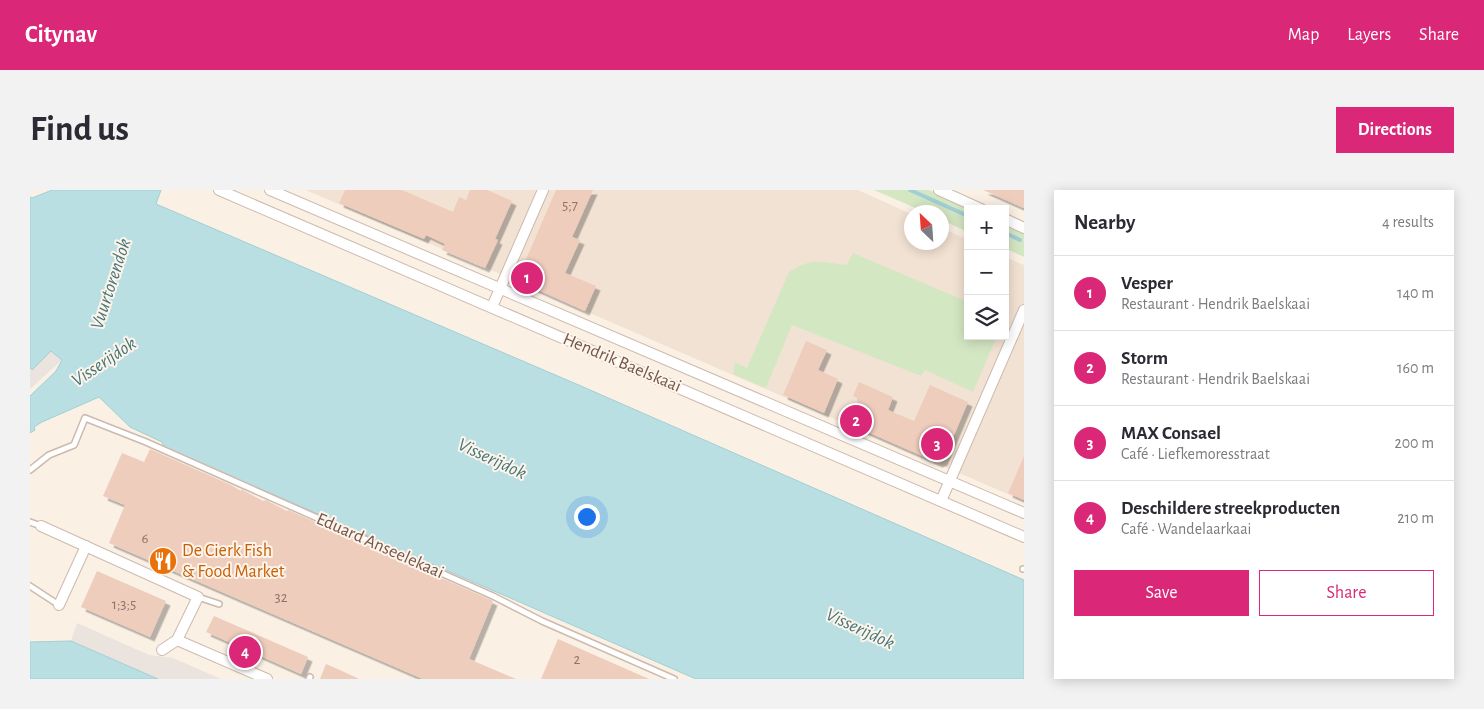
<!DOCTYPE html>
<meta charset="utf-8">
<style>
:root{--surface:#fff;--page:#f2f2f3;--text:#2b2b33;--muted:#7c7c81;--line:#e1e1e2;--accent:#db2777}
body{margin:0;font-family:"Alegreya Sans",sans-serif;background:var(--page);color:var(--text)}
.controls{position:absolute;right:15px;top:15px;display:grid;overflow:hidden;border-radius:0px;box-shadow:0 2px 12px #0003}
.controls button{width:45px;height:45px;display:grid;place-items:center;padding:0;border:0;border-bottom:1px solid var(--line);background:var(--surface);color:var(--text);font:25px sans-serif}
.compass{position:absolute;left:874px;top:15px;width:45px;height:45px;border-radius:50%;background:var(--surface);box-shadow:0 2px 12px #0003;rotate:335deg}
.you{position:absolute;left:556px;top:326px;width:18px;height:18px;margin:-12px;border:4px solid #fff;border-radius:50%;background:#1a73e8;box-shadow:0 0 0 8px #1a73e833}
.badge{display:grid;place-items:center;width:32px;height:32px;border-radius:50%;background:var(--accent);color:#fff;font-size:16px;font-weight:700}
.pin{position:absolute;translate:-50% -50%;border:2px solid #fff;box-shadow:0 1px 5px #0006}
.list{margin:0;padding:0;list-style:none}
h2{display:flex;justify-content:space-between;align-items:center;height:65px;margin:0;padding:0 20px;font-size:21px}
h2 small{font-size:16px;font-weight:400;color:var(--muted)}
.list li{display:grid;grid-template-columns:32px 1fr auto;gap:15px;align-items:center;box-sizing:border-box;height:75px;padding:0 20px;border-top:1px solid var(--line)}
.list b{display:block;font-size:19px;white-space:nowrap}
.list p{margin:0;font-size:16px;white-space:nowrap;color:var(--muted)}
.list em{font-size:16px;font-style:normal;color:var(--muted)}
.actions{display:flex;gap:10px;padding:15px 20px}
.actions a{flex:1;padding:11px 0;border:1px solid var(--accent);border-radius:0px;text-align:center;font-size:18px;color:var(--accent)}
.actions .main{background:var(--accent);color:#fff}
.icon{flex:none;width:28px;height:28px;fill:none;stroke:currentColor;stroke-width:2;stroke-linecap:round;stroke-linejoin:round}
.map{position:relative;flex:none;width:994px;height:489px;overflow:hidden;border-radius:0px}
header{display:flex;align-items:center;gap:30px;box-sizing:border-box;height:70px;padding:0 25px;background:var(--accent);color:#fff}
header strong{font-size:24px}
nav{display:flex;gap:28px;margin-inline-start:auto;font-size:18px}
.intro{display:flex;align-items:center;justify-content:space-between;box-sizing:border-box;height:120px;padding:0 30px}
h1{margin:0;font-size:35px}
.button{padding:12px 22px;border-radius:0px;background:var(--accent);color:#fff;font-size:18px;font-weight:700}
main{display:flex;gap:30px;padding:0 30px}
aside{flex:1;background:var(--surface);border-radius:0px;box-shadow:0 2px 12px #0003}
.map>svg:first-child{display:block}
.residential{fill:#f2e2d3}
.industrial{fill:#eae3de}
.green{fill:#d4e7c3}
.water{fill:#badfe3;stroke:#a1cfd4}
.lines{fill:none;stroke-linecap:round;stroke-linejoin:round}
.stream{stroke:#a1cfd4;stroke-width:4}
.building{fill:#eecdbd;filter:url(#shadow)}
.lane-casing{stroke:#cdbaae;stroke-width:8}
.street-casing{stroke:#cdbaae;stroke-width:12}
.lane{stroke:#fff;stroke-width:5}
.street{stroke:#fff;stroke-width:10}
.labels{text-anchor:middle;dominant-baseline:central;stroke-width:4;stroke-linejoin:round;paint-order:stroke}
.number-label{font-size:15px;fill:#907468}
.street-label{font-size:18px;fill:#71564b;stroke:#fef4ea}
.food-label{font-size:18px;fill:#c56008;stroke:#fef4ea;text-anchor:start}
.water-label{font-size:19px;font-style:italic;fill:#43777c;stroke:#fef4ea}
</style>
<header>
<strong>Citynav</strong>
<nav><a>Map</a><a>Layers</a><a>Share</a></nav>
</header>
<div class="intro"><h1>Find us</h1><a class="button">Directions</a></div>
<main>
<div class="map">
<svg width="994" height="489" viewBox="0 0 994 489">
<defs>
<filter id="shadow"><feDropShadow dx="4.5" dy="4.5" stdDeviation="0" flood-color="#0004"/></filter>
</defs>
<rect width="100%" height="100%" fill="#fbf0e4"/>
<polygon class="residential" points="276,0 828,0 881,24 882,52 912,52 912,38 938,50 938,146 975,146 975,67 994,75 994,311"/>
<g class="industrial">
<polygon points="21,160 32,170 0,199 0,181"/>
<polygon points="47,433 119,465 143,468 191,489 128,489 41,451"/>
</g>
<g class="green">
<polygon points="844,0 899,0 941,19 938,19 938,42 912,30 912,22 895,22"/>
<polygon points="975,34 994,42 994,67 975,58"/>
<path d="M823,63l115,49v34h29l-24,56 -48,-22 -4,6 -129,-51 -26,63 -33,-14 2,-12 12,6 42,-96c21,-14 31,-11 55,-7l3,-1z"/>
</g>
<g class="water">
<polygon points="22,0 131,0 126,14 551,196 994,390 994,489 666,489 134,257 132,252 100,237 69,207 12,232 4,237 5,240 0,243 0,206 26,181 32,170 21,161 2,180 0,178 0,7 2,8"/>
<polygon points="41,451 128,489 0,489 0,452"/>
</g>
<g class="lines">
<g class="stream">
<polyline points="880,0 938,26"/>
<polyline points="975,43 990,50"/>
</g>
</g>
<g class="building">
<polygon points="315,0 372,0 423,22 429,7 436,10 440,0 457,0 482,11 465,49 468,50 455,78 412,60 415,54 396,45 394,49 309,13"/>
<polygon points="526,0 563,0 542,47 550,50 535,83 566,96 555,121 490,92 488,88"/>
<polygon points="953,0 994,0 994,18 978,11"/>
<polygon points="776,151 797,160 788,180 808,189 794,223 753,205"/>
<polygon points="829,192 863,207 858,220 884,231 900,195 938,212 913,271 908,273 819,234 829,209 823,206"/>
<polygon points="120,259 201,295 211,301 211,299 233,311 236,310 257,321 258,320 463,411 439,469 486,489 393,489 79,353 95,315 73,306 92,263 114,272"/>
<polygon points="994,266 994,310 978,303"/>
<polygon points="67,381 136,411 120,447 51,417"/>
<polygon points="184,426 278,467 271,484 176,442"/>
<polygon points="528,449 619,489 511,489"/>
<polygon points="296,474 310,480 329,489 290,489"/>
</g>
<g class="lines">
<defs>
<g id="lane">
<polyline points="0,280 19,265 44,255 55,228 116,252 463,406 512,431 644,489"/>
<polyline points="0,332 11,336"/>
<polyline points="993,379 994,379"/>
<polyline points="0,396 29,415"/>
<polyline points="168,407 189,414"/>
<polyline points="279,489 280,487"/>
</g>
<g id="street">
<polyline points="189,0 994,347"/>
<polyline points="240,0 994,323"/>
<polyline points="909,0 951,19"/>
<polyline points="975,29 994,38"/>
<polyline points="462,117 513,0"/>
<polyline points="911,311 994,120"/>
<polyline points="11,336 168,407 147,450 132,460"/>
<polyline points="29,415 56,356"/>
<polyline points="147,450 237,489"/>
</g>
</defs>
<use href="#lane" class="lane-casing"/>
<use href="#street" class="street-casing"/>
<use href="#lane" class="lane"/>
<use href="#street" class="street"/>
</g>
<defs>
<symbol id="restaurant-disc" viewBox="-11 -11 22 22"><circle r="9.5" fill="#e8710a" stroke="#fef4ea"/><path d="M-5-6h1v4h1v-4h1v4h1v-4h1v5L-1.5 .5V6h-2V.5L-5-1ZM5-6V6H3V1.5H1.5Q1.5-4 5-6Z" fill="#fff"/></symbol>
</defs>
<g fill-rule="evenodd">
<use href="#restaurant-disc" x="117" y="355" width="32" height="32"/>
</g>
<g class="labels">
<g class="number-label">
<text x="540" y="15">5;7</text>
<text x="115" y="348">6</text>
<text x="251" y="407">32</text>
<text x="94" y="414">1;3;5</text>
<text x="547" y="469">2</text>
</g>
<g class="street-label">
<text transform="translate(592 173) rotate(23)">Hendrik Baelskaai</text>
<text transform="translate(350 356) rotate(24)">Eduard Anseelekaai</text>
</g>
<g class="food-label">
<text x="152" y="361">De Cierk Fish<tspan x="152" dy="21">&amp; Food Market</tspan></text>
</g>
<g class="water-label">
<text transform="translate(81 94) rotate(-72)">Vuurtorendok</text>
<text transform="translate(74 172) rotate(-34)">Visserijdok</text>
<text transform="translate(462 269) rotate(25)">Visserijdok</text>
<text transform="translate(830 439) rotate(25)">Visserijdok</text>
</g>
</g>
</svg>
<div class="controls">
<button>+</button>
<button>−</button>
<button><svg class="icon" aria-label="layers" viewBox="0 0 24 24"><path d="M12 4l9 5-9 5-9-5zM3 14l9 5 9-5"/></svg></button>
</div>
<svg class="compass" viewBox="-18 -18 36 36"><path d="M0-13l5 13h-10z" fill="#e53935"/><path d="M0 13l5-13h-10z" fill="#7c7c81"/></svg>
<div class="you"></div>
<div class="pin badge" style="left:497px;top:88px">1</div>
<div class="pin badge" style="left:826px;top:231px">2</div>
<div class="pin badge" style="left:907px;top:254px">3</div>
<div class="pin badge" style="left:215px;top:462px">4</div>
</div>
<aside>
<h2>Nearby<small>4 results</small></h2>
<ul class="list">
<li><span class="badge">1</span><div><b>Vesper</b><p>Restaurant · Hendrik Baelskaai</p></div><em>140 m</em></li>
<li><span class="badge">2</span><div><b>Storm</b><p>Restaurant · Hendrik Baelskaai</p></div><em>160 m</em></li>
<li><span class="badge">3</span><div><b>MAX Consael</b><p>Café · Liefkemoresstraat</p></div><em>200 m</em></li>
<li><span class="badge">4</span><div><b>Deschildere streekproducten</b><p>Café · Wandelaarkaai</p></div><em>210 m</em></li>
</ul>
<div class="actions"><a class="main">Save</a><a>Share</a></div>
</aside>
</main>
